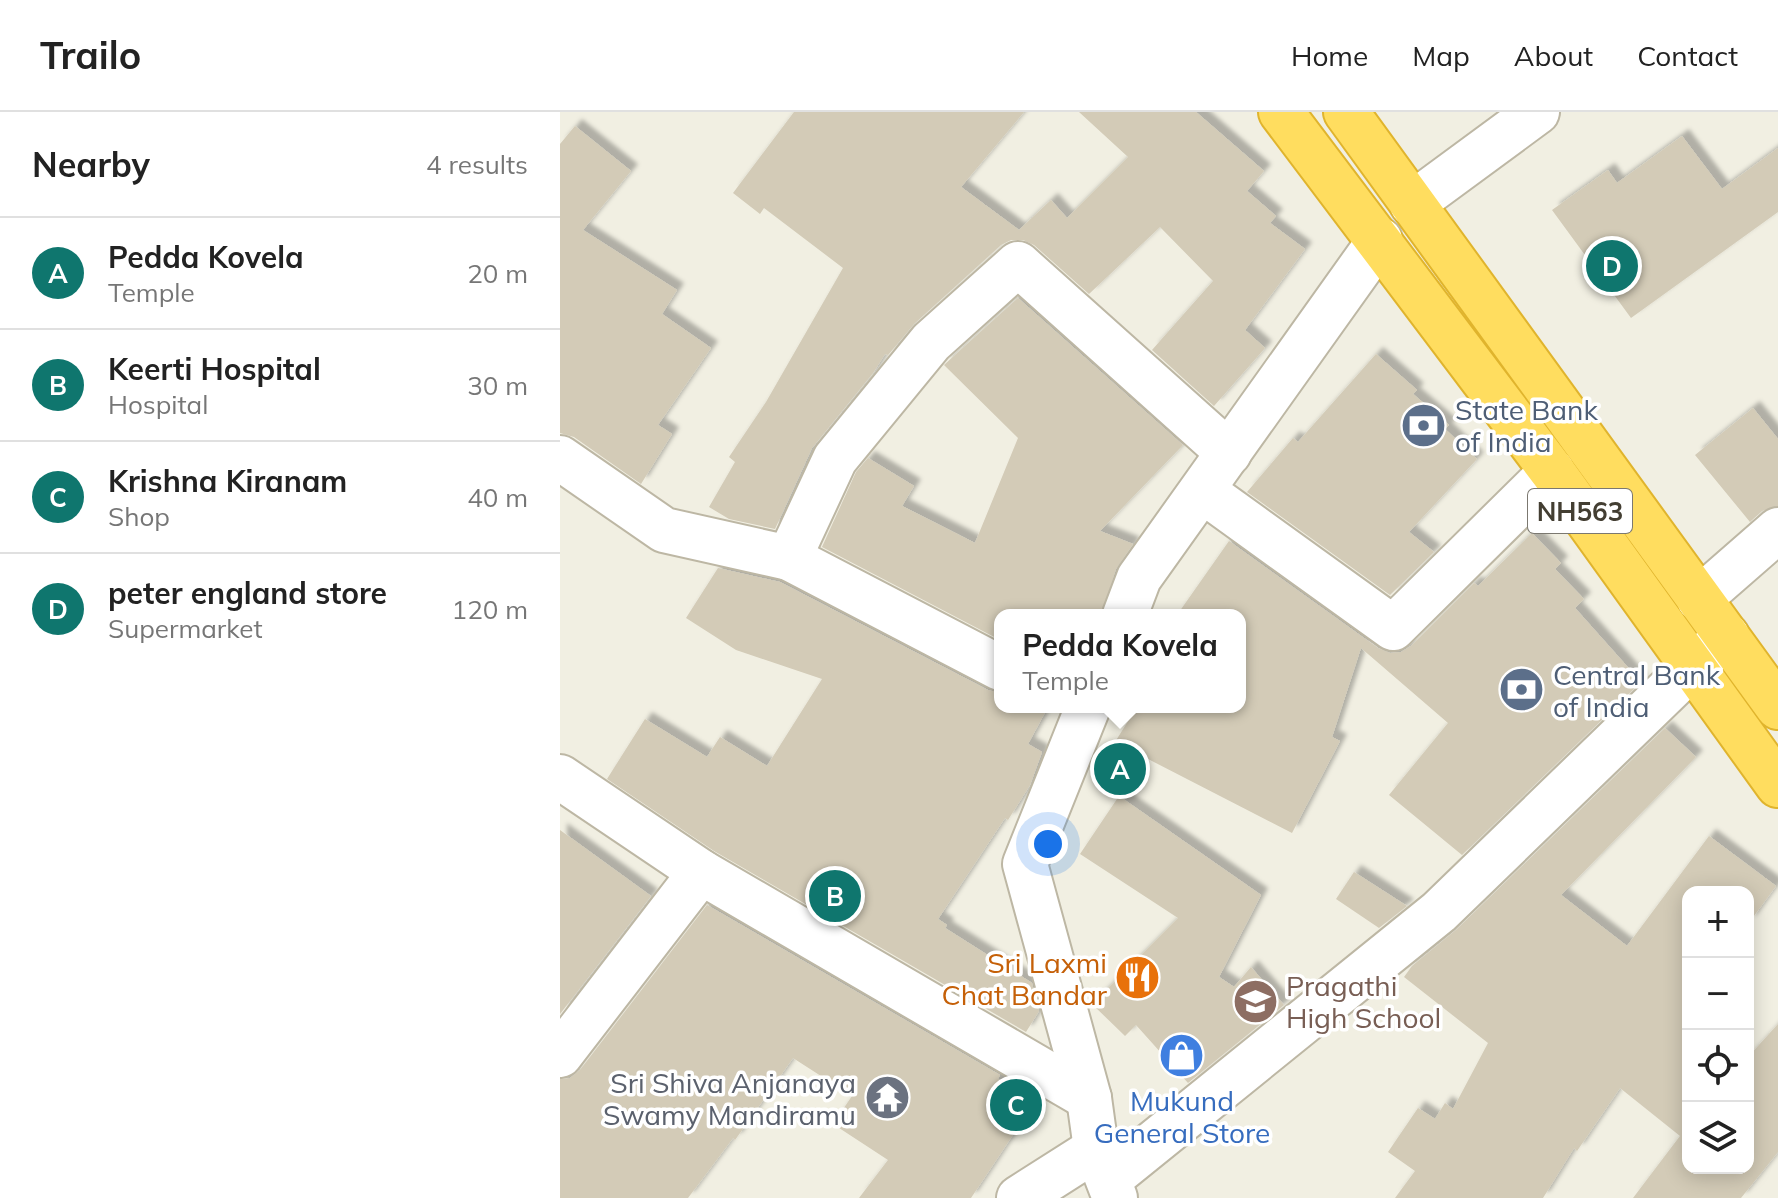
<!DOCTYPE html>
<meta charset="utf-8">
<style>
:root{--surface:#fff;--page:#f2f2f2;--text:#222;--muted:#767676;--line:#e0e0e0;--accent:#0f766e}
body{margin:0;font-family:Mulish,sans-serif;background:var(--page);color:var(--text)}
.controls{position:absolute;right:24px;bottom:24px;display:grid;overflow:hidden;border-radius:16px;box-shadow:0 4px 20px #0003}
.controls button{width:72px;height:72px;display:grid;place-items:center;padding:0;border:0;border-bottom:2px solid var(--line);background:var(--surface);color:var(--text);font:40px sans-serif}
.you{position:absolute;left:488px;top:732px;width:28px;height:28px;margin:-20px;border:6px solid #fff;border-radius:50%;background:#1a73e8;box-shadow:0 0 0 12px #1a73e833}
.badge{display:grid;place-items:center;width:52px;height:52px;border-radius:50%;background:var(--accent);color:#fff;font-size:26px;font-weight:700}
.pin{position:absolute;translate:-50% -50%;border:4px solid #fff;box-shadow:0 2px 8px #0006}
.popup{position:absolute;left:434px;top:497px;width:252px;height:104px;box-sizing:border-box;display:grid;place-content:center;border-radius:16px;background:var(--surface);filter:drop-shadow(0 2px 6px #0005);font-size:26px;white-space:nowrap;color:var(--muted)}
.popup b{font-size:30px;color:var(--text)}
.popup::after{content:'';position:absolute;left:50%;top:100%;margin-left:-16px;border:16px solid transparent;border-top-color:var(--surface)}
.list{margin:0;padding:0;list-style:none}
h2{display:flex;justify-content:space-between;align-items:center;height:104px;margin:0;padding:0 32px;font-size:34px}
h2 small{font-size:26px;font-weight:400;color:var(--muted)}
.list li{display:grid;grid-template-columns:52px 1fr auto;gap:24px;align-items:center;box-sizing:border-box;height:112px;padding:0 32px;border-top:2px solid var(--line)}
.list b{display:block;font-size:30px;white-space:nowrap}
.list p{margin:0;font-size:26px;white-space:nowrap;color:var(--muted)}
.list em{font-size:26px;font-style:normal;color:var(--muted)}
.icon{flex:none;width:44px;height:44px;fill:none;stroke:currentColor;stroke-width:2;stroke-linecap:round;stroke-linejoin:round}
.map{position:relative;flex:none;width:1218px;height:1086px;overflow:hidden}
header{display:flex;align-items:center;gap:48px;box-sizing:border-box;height:112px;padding:0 40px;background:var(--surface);border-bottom:2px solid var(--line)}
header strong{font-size:38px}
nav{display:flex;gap:44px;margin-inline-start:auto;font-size:28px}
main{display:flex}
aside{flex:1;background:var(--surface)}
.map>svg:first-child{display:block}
.building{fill:#d3cbb7;filter:url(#shadow)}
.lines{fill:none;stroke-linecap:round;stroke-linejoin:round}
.street-casing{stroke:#bdb7a4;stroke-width:48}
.highway-casing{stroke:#e0b42d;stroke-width:48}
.street{stroke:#fff;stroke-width:44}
.highway{stroke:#ffdd5f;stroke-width:44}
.labels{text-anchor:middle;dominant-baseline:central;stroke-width:7;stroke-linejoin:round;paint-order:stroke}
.shield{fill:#fff;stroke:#7b7870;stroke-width:2}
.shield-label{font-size:26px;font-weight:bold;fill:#433e32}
.service-label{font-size:28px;fill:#4e5e75;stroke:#fff;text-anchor:start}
.food-label{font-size:28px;fill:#c56008;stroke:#fff;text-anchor:end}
.education-label{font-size:28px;fill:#785e54;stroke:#fff;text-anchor:start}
.worship-label{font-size:28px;fill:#5b616d;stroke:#fff;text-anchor:end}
.shop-label{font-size:28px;fill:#366cbe;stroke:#fff}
</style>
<header>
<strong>Trailo</strong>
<nav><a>Home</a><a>Map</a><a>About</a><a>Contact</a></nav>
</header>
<main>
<aside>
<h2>Nearby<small>4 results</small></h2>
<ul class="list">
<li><span class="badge">A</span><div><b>Pedda Kovela</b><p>Temple</p></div><em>20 m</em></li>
<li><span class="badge">B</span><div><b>Keerti Hospital</b><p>Hospital</p></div><em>30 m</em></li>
<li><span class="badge">C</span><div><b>Krishna Kiranam</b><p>Shop</p></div><em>40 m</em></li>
<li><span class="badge">D</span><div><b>peter england store</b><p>Supermarket</p></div><em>120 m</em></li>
</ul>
</aside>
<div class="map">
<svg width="1218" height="1086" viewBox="0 0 1218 1086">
<defs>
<filter id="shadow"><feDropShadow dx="7" dy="-7" stdDeviation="2" flood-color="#0004"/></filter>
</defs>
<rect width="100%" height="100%" fill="#f1efe2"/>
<g class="building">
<polygon points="234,0 464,0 401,75 459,118 491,88 507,106 568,45 519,0 636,0 704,59 687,79 716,104 710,111 745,137 685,218 705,236 654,294 592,238 653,169 600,115 529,182 474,133 463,128 451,128 441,133 354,212 328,243 325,242 313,261 252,336 215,417 169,407 149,395 175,350 169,345 206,290 283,156 204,96 200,102 173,81"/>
<polygon points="15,14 71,59 23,118 117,178 102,202 151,236 98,313 112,322 81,372 14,325 0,321 0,32"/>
<polygon points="1122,24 1162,77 1218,36 1218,100 1071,206 992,98 1048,58 1057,71"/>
<polygon points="458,186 623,333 540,419 573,432 556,457 541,503 440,503 440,528 262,435 296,360 308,346 354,374 342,394 415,431 458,326 384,253"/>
<polygon points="816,242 857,278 853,282 889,313 885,317 917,347 849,420 874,440 830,483 687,380 733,326 738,330"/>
<polygon points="1193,296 1218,327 1218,394 1202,399 1190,410 1135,343"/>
<polygon points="972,421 1001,451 995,457 1024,487 1015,496 1081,570 902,743 829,683 888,611 801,536 772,625 780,629 732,721 555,630 577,595 680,595 680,503 617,503 669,429 818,536 830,541 841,540 851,534 914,471 918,474"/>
<polygon points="158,456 220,470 428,578 440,581 440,595 488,595 468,632 482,640 470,673 448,708 445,706 378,807 387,813 385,816 472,871 479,899 466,920 154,739 47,667 85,607 147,645 160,625 207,654 262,567 176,538 126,506"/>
<polygon points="1105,616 1136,645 1001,783 1067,834 1149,724 1216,774 1188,812 1188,780 1128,780 1128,1056 1188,1056 1188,945 1218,912 1218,1040 1181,1086 1073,1086 1120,1024 1060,976 1017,1039 1014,1036 983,1086 835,1086 855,1059 828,1040 858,996 875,1007 885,991 893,997 928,931 844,865 852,854 896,818"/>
<polygon points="559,684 701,783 659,865 674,875 691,855 724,893 628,971 576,913 565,924 532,892 618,806 520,742"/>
<polygon points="0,718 91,784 0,902"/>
<polygon points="794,760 847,794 819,816 776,787"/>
<polygon points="147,793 440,963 438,967 474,991 411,1086 299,1086 328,1048 273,1012 292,984 233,946 175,1028 173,1026 128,1086 0,1086 0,967 10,966 20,958"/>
</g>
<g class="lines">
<defs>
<g id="street">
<polyline points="852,92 977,0"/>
<polyline points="0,346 104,418 229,446"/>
<polyline points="643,379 833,516 992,359"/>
<polyline points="1139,487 1218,418"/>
<polyline points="565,503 579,466 820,128"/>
<polyline points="440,556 229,446 275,347 371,230 458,152 669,341"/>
<polyline points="528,595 465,752 529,986 536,1037 555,1086"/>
<polyline points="0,665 141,760 529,986"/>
<polyline points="0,943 141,760"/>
<polyline points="549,1067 879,800 1132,555 1167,524"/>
<polyline points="459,1086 536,1037"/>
</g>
<g id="highway">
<polyline points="721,0 992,359 1218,673"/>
<polyline points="786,0 1218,595"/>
</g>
</defs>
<use href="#street" class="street-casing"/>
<use href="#highway" class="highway-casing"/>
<use href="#street" class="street"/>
<use href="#highway" class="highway"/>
</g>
<defs>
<symbol id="bank-disc" viewBox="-11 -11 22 22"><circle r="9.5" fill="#5c6f8a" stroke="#fff"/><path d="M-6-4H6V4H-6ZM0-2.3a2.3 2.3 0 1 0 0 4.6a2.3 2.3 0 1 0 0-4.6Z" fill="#fff"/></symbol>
<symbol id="restaurant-disc" viewBox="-11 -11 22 22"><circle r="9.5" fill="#e8710a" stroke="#fff"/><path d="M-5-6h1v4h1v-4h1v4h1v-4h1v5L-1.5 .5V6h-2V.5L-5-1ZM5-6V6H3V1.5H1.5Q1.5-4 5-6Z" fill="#fff"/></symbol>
<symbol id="school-disc" viewBox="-11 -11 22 22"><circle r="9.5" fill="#8d6e63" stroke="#fff"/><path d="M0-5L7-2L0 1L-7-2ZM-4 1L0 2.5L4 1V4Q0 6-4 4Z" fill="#fff"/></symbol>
<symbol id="shop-disc" viewBox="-11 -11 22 22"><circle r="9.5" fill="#3f7fe0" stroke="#fff"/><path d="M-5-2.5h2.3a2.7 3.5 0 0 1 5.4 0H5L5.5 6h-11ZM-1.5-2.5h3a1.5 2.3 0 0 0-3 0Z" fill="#fff"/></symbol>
<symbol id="temple-disc" viewBox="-11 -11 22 22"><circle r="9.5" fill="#6b7280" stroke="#fff"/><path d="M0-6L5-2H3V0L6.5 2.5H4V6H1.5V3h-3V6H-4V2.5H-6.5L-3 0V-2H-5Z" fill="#fff"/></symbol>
</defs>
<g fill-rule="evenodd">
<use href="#bank-disc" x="838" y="288" width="51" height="51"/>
<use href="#bank-disc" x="936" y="552" width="51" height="51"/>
<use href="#restaurant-disc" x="552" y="840" width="51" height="51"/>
<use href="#school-disc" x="670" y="864" width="51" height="51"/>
<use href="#shop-disc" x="596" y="918" width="51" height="51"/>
<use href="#temple-disc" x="302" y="960" width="51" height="51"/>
</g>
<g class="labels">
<rect class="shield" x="968" y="377" width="104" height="44" rx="6"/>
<g class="shield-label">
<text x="1020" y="399">NH563</text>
</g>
<g class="service-label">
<text x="895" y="297">State Bank<tspan x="895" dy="32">of India</tspan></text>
<text x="993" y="562">Central Bank<tspan x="993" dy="32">of India</tspan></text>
</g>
<g class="food-label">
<text x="547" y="850">Sri Laxmi<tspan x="547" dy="32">Chat Bandar</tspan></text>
</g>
<g class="education-label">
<text x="726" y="873">Pragathi<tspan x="726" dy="32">High School</tspan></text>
</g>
<g class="worship-label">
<text x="296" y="970">Sri Shiva Anjanaya<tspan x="296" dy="32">Swamy Mandiramu</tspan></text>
</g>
<g class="shop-label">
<text x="622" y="988">Mukund<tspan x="622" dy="32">General Store</tspan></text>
</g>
</g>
</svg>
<div class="controls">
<button>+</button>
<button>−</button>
<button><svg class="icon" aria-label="locate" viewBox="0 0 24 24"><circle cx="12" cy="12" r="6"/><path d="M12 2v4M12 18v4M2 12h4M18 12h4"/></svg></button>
<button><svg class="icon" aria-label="layers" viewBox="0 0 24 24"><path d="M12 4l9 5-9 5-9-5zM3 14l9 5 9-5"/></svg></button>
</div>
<div class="you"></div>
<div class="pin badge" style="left:560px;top:657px">A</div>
<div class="popup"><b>Pedda Kovela</b>Temple</div>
<div class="pin badge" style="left:275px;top:784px">B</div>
<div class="pin badge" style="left:456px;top:993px">C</div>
<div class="pin badge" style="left:1052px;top:154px">D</div>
</div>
</main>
